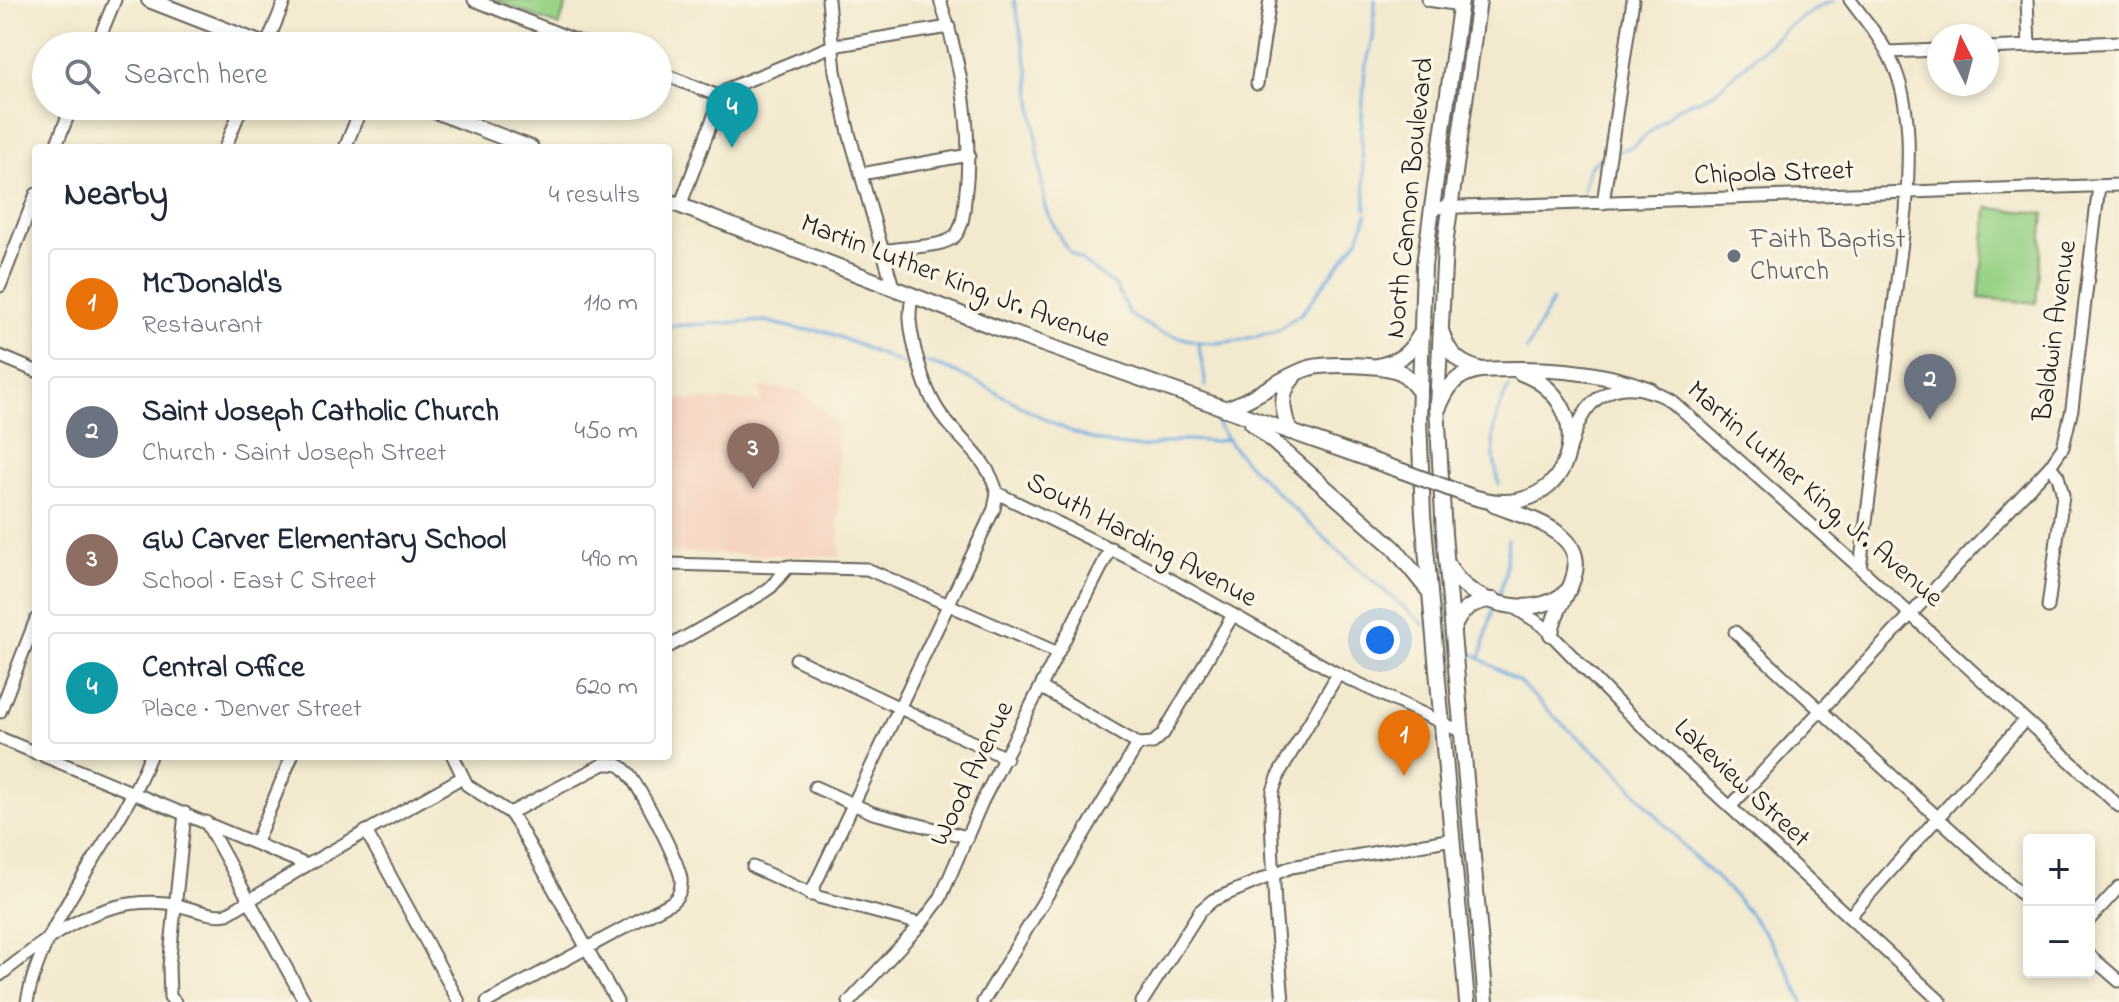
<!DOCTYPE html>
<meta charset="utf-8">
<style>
:root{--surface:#fff;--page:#f6f6f7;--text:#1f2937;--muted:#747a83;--line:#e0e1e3;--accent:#111827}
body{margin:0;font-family:"Indie Flower",sans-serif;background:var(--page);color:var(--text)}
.controls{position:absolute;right:24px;bottom:24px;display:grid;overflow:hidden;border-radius:8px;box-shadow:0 4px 12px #0003}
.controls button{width:72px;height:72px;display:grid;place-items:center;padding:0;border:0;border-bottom:2px solid var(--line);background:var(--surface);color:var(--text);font:40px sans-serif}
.compass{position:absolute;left:1927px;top:24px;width:72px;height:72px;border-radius:50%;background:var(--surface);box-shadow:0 4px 12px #0003;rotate:354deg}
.you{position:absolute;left:1380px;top:640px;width:28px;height:28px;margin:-20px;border:6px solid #fff;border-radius:50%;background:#1a73e8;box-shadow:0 0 0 12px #1a73e833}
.badge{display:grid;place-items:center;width:52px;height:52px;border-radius:50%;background:var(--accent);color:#fff;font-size:26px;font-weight:700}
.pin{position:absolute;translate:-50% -66px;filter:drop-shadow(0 2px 4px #0008)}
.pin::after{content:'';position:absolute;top:42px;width:28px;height:24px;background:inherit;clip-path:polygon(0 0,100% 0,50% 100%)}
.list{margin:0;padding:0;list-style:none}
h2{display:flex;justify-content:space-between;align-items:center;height:104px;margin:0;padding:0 32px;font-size:34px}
h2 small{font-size:26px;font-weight:400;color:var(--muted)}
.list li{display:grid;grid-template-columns:52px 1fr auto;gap:24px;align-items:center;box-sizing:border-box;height:112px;margin:0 16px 16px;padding:0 16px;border:2px solid var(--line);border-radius:8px}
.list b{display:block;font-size:30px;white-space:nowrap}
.list p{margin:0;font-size:26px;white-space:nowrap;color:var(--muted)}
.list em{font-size:26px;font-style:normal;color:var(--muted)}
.icon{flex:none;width:44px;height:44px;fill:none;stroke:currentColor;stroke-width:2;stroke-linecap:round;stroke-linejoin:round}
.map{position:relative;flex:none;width:2119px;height:1002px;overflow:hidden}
.search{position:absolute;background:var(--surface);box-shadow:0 4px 12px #0003;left:32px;top:32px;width:640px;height:88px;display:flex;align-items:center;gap:20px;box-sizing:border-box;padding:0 28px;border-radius:44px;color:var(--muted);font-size:30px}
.panel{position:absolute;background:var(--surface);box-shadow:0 4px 12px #0003;left:32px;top:144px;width:640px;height:616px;border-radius:8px}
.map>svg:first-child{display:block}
.built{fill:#f5d3c1}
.green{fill:#98d286;stroke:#5a7751;stroke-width:2}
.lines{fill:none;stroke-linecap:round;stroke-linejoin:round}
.stream{stroke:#6dabe0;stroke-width:3}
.minor-casing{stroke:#67645a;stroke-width:15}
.major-casing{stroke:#67645a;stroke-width:18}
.minor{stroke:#fff;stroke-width:11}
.major{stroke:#fff;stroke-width:14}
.major-bridge-casing{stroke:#67645a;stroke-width:18;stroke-linecap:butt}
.major-bridge{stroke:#fff;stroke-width:14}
.worship-dot{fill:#6b7280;stroke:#fcf5e5;stroke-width:3}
.labels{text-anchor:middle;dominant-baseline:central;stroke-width:7;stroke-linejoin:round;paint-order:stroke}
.street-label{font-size:28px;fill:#1c1c1c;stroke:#fcf5e5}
.worship-label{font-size:28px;fill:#5b616d;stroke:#fcf5e5;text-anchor:start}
</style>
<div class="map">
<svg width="2119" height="1002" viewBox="0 0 2119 1002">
<rect width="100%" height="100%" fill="#fcf5e5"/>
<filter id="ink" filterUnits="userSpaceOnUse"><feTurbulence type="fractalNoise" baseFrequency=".0125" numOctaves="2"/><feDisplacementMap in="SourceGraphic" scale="16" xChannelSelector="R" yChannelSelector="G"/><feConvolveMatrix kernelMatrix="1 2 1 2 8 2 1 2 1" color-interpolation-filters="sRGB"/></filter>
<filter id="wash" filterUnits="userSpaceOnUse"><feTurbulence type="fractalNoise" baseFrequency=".006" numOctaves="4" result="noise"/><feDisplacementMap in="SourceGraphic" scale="32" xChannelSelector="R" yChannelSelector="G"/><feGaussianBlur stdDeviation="1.8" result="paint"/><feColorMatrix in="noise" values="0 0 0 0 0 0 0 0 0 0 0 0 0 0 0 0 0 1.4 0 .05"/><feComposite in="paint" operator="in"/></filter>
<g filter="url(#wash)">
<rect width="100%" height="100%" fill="#f2e9ce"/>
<polygon class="built" points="760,387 802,391 838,425 839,557 668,552 668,399 761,402"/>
<g class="green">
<polygon points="494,0 568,0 559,26"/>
<polygon points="1987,208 2044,213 2036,303 1979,298"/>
</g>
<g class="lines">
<g class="stream">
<polyline points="1014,0 1028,67 1045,208 1063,243 1070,252 1116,287 1130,315 1159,332 1198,342 1216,343 1241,340 1276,331 1302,313 1358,239 1367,214"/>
<polyline points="1617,152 1634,146 1676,109 1714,93 1789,26 1822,5 1833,1"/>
<polyline points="1583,191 1589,167 1602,157"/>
<polyline points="1366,209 1361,132 1365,69 1373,39 1375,0"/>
<polyline points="668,326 765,321 798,329 825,331 905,365"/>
<polyline points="1198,342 1206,386"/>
<polyline points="1526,351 1552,301"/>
<path d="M927,363c75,19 130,81 210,84 17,0 32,-6 48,-7 14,-1 30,5 42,-2"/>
<path d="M1215,420c21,38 47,57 77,87 42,41 88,81 133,118"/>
<path d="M1499,484c-9,-40 -9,-60 10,-97"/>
<polyline points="1499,594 1505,575 1508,539"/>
<polyline points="1468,651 1519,682 1563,725 1613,767 1694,857 1734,895 1767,936 1786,966 1803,1002"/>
<polyline points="1480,659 1493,608"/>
</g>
</g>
</g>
<g filter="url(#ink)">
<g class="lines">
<defs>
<g id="minor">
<polyline points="474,0 590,46"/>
<polyline points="828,0 835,71 849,133 893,287"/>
<polyline points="1428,0 1460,5"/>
<path d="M1850,0c15,20 32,40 42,62 21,45 17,101 14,149l-46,357"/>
<polyline points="2027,0 2029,46"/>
<polyline points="96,46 115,0"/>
<polyline points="266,46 285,0"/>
<polyline points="1987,48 2119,42"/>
<polyline points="1887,52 1939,50"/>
<polyline points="658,72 721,97"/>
<polyline points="1257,84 1270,0"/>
<polyline points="55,148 72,106"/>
<polyline points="225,148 242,106"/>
<polyline points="345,148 362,106"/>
<polyline points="861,174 969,155"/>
<polyline points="1603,203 1633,0"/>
<polyline points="680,206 721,97 727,89 832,46 949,27"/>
<polyline points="1431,208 2119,185"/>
<path d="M884,251c19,-5 58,-2 71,-15 8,-9 9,-24 10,-36 9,-66 -4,-137 -25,-200"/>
<polyline points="0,286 36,194"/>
<path d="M913,295c-6,19 -2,36 2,55 6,22 12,44 25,63 20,28 49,46 57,80l162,80 179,101 124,58"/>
<polyline points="0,356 36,371"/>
<path d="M1572,443c14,-54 53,-69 100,-42l188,167 259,238"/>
<polyline points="668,564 867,569 1058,653"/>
<polyline points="2048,607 2063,495 2058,476 2050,466"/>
<polyline points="1515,608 1542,625 1623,708 1941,1002"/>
<polyline points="1735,632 2029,901"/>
<polyline points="668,647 758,596 771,587 789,566"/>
<polyline points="796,659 1006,758"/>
<polyline points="1042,688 1138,744"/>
<polyline points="0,712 36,619"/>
<polyline points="0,738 36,753"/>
<polyline points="1138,744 1153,743 1163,734 1233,615"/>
<polyline points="44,756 307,865"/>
<polyline points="453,756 467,785 510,813 518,825 617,1002"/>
<polyline points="815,787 873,813 967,837"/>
<polyline points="1730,807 2050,466 2063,447 2072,409 2099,186"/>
<polyline points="206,822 305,1002"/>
<polyline points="366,831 459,1002"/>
<polyline points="256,842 292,756"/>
<polyline points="753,867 818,897 921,924"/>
<polyline points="810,895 994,509 997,493"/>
<polyline points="1849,917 2025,720"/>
<polyline points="2089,920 2119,887"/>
<polyline points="2089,955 2119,981"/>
<path d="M0,975c50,-39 99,-79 166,-72 20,2 43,15 61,11l80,-49 154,-87"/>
<path d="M27,1002c15,-85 91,-163 123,-246"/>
<polyline points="175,1002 170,997 169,966 185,813"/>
<path d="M487,1002l185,-100c7,-6 10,-13 9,-23 -2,-17 -45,-102 -59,-112 -5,-4 -12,-3 -18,-3l-94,49"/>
<polyline points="849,1002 921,924 940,899 982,802 1111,548"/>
<polyline points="983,1002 1138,744"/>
<polyline points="1142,1002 1200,911 1213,900 1291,867 1453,839"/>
<polyline points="1283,1002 1275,908 1271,818 1273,791 1280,772 1338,674"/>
</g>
<g id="major">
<polyline points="149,0 267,46"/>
<polyline points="1461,0 1424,265 1419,420 1423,515 1467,1002"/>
<polyline points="1479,0 1445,245 1437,406 1444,534 1486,1002"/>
<polyline points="422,106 531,148"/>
<polyline points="668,201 997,328 1402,471"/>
<path d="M1442,333c6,20 17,31 37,36"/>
<path d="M1378,366c22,-5 31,-12 42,-31"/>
<path d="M1439,407c9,-21 17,-33 41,-37 56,-3 116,-1 170,20"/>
<path d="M1225,409c32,-10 55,-32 84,-41 18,-5 76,-4 93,5 7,5 12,12 17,18"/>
<polyline points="1252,423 1394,548 1428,590"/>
<path d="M1290,432c-7,-20 -12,-37 3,-54"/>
<path d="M1467,495c104,38 141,-90 54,-122"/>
<path d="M1494,505c33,13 98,27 78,77 -7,18 -19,32 -21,52"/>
<path d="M1449,566c18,38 85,55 117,26"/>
<path d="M1453,630c6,-19 21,-30 41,-30"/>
</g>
</defs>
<use href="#minor" class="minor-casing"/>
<use href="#major" class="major-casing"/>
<use href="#minor" class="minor"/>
<use href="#major" class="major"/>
<defs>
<polyline id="major-bridge" points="1402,471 1467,495"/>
</defs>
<use href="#major-bridge" class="major-bridge-casing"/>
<use href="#major-bridge" class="major-bridge"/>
</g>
</g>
<circle class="worship-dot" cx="1734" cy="256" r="8"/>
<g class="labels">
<g class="street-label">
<text transform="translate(1774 174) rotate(-2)">Chipola Street</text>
<text transform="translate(1411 198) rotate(-84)">North Cannon Boulevard</text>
<text transform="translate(955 282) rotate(21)">Martin Luther King, Jr. Avenue</text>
<text transform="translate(2056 331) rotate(-82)">Baldwin Avenue</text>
<text transform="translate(1814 495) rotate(41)">Martin Luther King, Jr. Avenue</text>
<text transform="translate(1141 541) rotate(28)">South Harding Avenue</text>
<text transform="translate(973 774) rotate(-64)">Wood Avenue</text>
<text transform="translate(1741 784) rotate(43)">Lakeview Street</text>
</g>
<g class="worship-label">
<text x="1750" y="240">Faith Baptist<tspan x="1750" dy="32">Church</tspan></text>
</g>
</g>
</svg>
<div class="controls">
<button>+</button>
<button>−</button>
</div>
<svg class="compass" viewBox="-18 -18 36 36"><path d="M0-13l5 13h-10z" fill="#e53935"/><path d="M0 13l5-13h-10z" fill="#747a83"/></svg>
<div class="you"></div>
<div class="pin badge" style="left:1404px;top:776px;background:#e8710a">1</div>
<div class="pin badge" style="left:1930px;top:420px;background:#6b7280">2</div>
<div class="pin badge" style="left:753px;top:489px;background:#8d6e63">3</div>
<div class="pin badge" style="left:732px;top:148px;background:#0f9aa8">4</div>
<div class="search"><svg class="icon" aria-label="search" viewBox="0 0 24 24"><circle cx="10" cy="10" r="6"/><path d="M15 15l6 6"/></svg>Search here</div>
<section class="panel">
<h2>Nearby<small>4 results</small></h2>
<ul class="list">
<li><span class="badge" style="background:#e8710a">1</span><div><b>McDonald's</b><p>Restaurant</p></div><em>110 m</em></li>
<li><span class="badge" style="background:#6b7280">2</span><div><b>Saint Joseph Catholic Church</b><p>Church · Saint Joseph Street</p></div><em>450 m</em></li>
<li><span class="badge" style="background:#8d6e63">3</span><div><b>GW Carver Elementary School</b><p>School · East C Street</p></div><em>490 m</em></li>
<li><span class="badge" style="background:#0f9aa8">4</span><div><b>Central Office</b><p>Place · Denver Street</p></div><em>620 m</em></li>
</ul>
</section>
</div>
